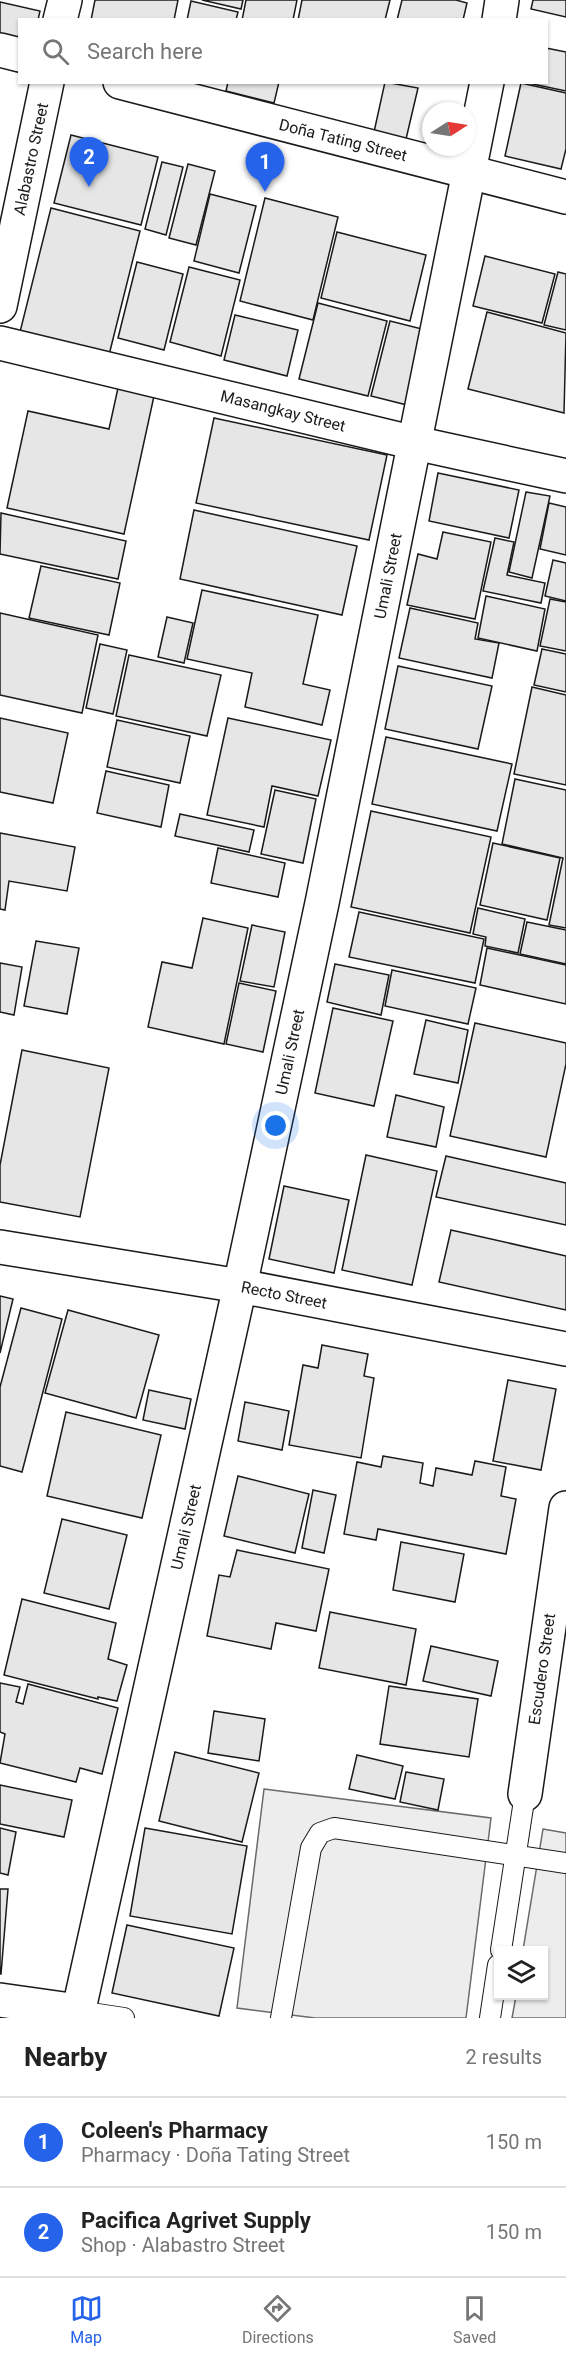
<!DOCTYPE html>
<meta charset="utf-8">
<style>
:root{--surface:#fff;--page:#f2f2f2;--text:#222;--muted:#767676;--line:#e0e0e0;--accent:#2563eb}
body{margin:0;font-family:Roboto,sans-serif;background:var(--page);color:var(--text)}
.controls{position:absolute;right:18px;bottom:18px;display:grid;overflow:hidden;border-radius:0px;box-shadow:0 2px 4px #0004}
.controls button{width:54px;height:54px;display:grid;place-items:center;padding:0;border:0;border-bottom:2px solid var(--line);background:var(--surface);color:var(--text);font:30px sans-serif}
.compass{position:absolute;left:422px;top:102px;width:54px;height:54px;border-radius:50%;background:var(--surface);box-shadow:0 2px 4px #0004;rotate:78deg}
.you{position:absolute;left:276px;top:1126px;width:21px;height:21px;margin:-15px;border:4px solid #fff;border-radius:50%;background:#1a73e8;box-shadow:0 0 0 9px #1a73e833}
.badge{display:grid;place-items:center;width:39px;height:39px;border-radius:50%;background:var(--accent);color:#fff;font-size:20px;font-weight:700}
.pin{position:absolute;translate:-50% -50px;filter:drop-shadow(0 2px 3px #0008)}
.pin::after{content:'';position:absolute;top:32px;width:21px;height:18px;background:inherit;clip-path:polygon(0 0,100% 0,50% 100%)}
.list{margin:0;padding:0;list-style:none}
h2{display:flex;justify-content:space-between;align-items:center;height:78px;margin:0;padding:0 24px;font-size:26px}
h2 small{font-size:20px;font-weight:400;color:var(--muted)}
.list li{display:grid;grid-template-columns:39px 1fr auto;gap:18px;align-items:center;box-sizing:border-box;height:90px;padding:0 24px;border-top:2px solid var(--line)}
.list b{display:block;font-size:22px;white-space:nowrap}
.list p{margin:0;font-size:20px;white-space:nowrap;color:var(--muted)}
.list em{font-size:20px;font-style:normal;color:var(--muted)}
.icon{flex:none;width:33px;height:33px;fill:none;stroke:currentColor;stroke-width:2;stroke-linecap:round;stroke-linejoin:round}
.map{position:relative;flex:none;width:566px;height:2018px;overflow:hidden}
.search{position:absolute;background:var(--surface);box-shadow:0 2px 4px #0004;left:18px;right:18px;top:18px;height:66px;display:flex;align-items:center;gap:15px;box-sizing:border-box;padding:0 21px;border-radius:0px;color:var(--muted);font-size:22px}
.sheet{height:258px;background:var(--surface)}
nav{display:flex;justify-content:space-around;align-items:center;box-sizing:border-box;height:84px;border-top:2px solid var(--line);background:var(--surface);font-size:16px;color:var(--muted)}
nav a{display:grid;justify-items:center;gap:3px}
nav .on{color:var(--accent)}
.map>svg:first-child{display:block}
.built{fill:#ededed;stroke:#6a6a6a;stroke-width:1.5}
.building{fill:#e6e6e6;stroke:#1a1a1a;stroke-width:1.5}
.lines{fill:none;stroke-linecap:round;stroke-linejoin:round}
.service-casing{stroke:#1a1a1a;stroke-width:22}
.minor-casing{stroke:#1a1a1a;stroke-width:36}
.primary-casing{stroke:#1a1a1a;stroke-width:36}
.service{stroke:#fff;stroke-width:20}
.minor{stroke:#fff;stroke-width:33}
.primary{stroke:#fff;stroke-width:33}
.labels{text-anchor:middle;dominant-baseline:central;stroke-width:4.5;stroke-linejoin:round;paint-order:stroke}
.street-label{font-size:16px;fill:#1a1a1a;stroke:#fff}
</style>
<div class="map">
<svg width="566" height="2018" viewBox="0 0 566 2018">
<rect width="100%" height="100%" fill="#fff"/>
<g class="built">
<polygon points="264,1789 491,1818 466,2018 315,2018 237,2008"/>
<polygon points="543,1829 566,1833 566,2018 512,2018 516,1996 544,1996 544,1950 523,1950"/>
</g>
<g class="building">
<polygon points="95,0 178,0 174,20 91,20"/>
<polygon points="202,0 243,0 241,9"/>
<polygon points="246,0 297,0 293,20 242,20"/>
<polygon points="302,0 390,0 385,20 298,20"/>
<polygon points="402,0 456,0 467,3 463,20 397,20"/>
<polygon points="533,0 566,0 566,17 531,9"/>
<polygon points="191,1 238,12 236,20 187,20"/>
<polygon points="0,2 40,11 38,20 20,20 20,43 0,38"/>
<polygon points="546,48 566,52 566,91 528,83 546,82"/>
<polygon points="228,82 279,82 274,103 226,91"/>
<polygon points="385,82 418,88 406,139 374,132"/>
<polygon points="521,83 566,93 566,149 561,169 505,156"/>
<polygon points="71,135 158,157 141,225 54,203"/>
<polygon points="162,162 183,167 166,235 145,229"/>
<polygon points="188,164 215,171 196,245 169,238"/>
<polygon points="210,194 256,206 239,273 194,261"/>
<polygon points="265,198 338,217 313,320 240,301"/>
<polygon points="51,208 140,231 109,355 20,332"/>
<polygon points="337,232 426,255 410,321 321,298"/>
<polygon points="485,256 555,274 542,323 473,306"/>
<polygon points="137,262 183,274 164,350 118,338"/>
<polygon points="189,267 240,280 221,356 170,342"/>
<polygon points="558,272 566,274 566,330 544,325"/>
<polygon points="318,303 387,321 368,396 299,379"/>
<polygon points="487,312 566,333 564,413 468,389"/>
<polygon points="235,315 298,330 287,376 224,360"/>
<polygon points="390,321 426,330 407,405 371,396"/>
<polygon points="118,388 154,396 124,534 7,508 28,411 109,429"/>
<polygon points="214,418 387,455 369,540 196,503"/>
<polygon points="438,473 519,490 509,538 429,521"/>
<polygon points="526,492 550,496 532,578 509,572"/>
<polygon points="549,503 566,507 566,555 540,549"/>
<polygon points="194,510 357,546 342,615 180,579"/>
<polygon points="1,513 126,541 118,579 0,554"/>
<polygon points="443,532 491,542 475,619 407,605 418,554 437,559"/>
<polygon points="495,538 514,542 507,575 545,583 541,603 483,591"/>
<polygon points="553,560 566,563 566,601 545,596"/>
<polygon points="41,566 120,583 109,635 29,618"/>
<polygon points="202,590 318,615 303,684 330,690 322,725 245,707 252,673 187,659"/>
<polygon points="486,596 545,609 537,651 478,638"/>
<polygon points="550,599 566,602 566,651 540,646"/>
<polygon points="410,608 478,623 475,639 499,643 492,678 399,658"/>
<polygon points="0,613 98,635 82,713 0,695"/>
<polygon points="167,617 193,623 184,663 158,657"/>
<polygon points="100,644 127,650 113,714 86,708"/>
<polygon points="542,649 566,654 566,692 534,685"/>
<polygon points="129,655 221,675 207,736 116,716"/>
<polygon points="398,666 492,686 478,749 385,729"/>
<polygon points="532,687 566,695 566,785 514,774"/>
<polygon points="0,718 68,733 53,803 0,792"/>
<polygon points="228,718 331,740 318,796 272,786 264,827 207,815"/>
<polygon points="117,720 190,736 180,783 107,767"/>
<polygon points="386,737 512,764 497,831 372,804"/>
<polygon points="106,771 169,785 161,827 97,813"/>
<polygon points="515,779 566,790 566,928 549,925 563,858 502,844"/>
<polygon points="275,790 316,799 303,863 261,854"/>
<polygon points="371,811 491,837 470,933 351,907"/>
<polygon points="180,814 254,830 249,852 175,836"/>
<polygon points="0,833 75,847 67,891 9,881 5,910 0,909"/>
<polygon points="493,843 560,858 547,920 480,905"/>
<polygon points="218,848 285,863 278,897 211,883"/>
<polygon points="478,908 525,919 518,953 485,946 486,937 473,934"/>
<polygon points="359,912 484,939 475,983 349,957"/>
<polygon points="203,918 248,928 224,1044 148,1027 162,962 192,968"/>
<polygon points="527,922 566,930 566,964 520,954"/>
<polygon points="252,925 285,932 274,987 240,981"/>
<polygon points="36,941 79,948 67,1014 24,1006"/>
<polygon points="487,948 566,965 566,1004 480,985"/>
<polygon points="0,963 22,967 14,1015 0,1012"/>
<polygon points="335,964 389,975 381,1015 327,1002"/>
<polygon points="392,970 476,988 468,1024 385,1006"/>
<polygon points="239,983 276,991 263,1052 226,1044"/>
<polygon points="333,1008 393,1021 374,1106 315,1093"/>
<polygon points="426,1020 468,1030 458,1083 414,1074"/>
<polygon points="475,1023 566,1043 566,1064 546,1157 450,1136"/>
<polygon points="22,1050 109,1068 80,1217 0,1202 0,1165"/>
<polygon points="396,1095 444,1107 436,1147 387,1137"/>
<polygon points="366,1155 437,1171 412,1285 342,1270"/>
<polygon points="446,1156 566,1183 566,1225 436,1197"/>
<polygon points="284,1186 349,1200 334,1273 269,1259"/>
<polygon points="451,1230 566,1256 566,1310 439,1282"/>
<polygon points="0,1296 13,1299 0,1353"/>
<polygon points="21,1308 62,1319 22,1472 0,1466 0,1387"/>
<polygon points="68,1310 159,1335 136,1418 45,1393"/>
<polygon points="322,1345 368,1354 364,1376 374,1378 361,1458 289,1445 303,1365 318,1368"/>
<polygon points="508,1380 556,1389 541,1470 493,1461"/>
<polygon points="149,1390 191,1399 185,1429 143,1420"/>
<polygon points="245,1402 289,1411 282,1450 238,1441"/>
<polygon points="66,1412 161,1435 142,1518 47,1496"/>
<polygon points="383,1456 423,1463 420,1483 433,1486 436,1468 472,1475 475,1461 506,1467 501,1496 516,1499 506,1554 378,1529 376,1540 344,1534 357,1462 381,1467"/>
<polygon points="238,1476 309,1494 295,1553 224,1536"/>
<polygon points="313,1490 336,1495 324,1553 302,1548"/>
<polygon points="62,1519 127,1535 109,1609 44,1593"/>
<polygon points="401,1542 464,1554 455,1602 393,1590"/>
<polygon points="237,1550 329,1569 316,1631 276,1623 271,1649 207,1636 219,1575 230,1577"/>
<polygon points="22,1599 116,1623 108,1659 127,1665 117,1701 98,1697 98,1699 4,1675"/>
<polygon points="330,1612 416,1629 406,1685 319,1668"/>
<polygon points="431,1646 498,1661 491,1696 423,1681"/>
<polygon points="0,1683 20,1687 16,1702 23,1704 28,1684 118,1708 102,1774 80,1768 76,1782 0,1763 5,1734 0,1732"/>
<polygon points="389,1686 478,1699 469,1757 380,1744"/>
<polygon points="214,1711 265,1719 259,1761 208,1753"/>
<polygon points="175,1752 259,1773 242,1842 159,1821"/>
<polygon points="357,1755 403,1766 395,1799 349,1789"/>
<polygon points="406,1772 444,1779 438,1810 400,1802"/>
<polygon points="0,1785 72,1800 64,1837 0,1824"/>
<polygon points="0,1828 16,1832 8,1875 0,1873"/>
<polygon points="145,1828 247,1846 232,1934 130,1916"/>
<polygon points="0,1889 8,1889 1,1974 0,1974"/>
<polygon points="127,1925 234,1948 219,2016 112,1993"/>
</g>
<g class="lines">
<defs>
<g id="service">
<polyline points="501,1950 525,1794"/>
<polyline points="78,2011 124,2018"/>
<polyline points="281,2018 311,1848 320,1833 334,1828 566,1863"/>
<polyline points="490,2018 498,1965"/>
</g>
<g id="minor">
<polyline points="60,20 65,0"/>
<polyline points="499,20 502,0"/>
<polyline points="0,306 47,82"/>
<polyline points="0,343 415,443 566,476"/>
<polyline points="0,1247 240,1286 566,1349"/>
<polyline points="525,1794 566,1508"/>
<polyline points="0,2000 78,2011"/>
<polyline points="77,2018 240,1286 322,903 487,82"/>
</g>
<g id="primary">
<polyline points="0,50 20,55"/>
<polyline points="120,82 566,197"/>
</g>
</defs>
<use href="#service" class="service-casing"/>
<use href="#minor" class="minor-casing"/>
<use href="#primary" class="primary-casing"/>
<use href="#service" class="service"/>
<use href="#minor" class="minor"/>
<use href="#primary" class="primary"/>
</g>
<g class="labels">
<g class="street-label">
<text transform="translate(343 140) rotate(14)">Doña Tating Street</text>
<text transform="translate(31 159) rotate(-78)">Alabastro Street</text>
<text transform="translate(283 411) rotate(14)">Masangkay Street</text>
<text transform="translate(388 576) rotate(-79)">Umali Street</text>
<text transform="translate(290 1052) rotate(-78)">Umali Street</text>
<text transform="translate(284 1295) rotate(11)">Recto Street</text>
<text transform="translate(186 1527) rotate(-77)">Umali Street</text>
<text transform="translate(542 1669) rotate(-82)">Escudero Street</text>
</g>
</g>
</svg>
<div class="controls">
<button><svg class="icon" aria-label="layers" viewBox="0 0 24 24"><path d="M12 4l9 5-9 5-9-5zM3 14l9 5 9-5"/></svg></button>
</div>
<svg class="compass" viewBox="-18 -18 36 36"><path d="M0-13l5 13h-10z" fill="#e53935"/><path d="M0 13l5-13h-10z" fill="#767676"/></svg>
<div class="you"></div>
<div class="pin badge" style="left:265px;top:192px">1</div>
<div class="pin badge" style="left:89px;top:187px">2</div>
<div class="search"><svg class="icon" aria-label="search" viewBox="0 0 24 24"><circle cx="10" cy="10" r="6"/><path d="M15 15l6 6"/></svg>Search here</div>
</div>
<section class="sheet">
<h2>Nearby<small>2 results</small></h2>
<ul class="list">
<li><span class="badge">1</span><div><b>Coleen's Pharmacy</b><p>Pharmacy · Doña Tating Street</p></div><em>150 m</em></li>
<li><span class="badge">2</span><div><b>Pacifica Agrivet Supply</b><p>Shop · Alabastro Street</p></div><em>150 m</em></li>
</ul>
</section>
<nav>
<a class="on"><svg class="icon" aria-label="map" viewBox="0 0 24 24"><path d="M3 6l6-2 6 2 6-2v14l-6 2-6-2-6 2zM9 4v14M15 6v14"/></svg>Map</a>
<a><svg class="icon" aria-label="directions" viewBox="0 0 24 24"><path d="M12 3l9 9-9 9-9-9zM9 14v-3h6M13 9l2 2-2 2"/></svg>Directions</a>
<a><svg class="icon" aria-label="saved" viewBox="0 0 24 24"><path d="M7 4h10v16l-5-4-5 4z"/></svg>Saved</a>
</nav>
